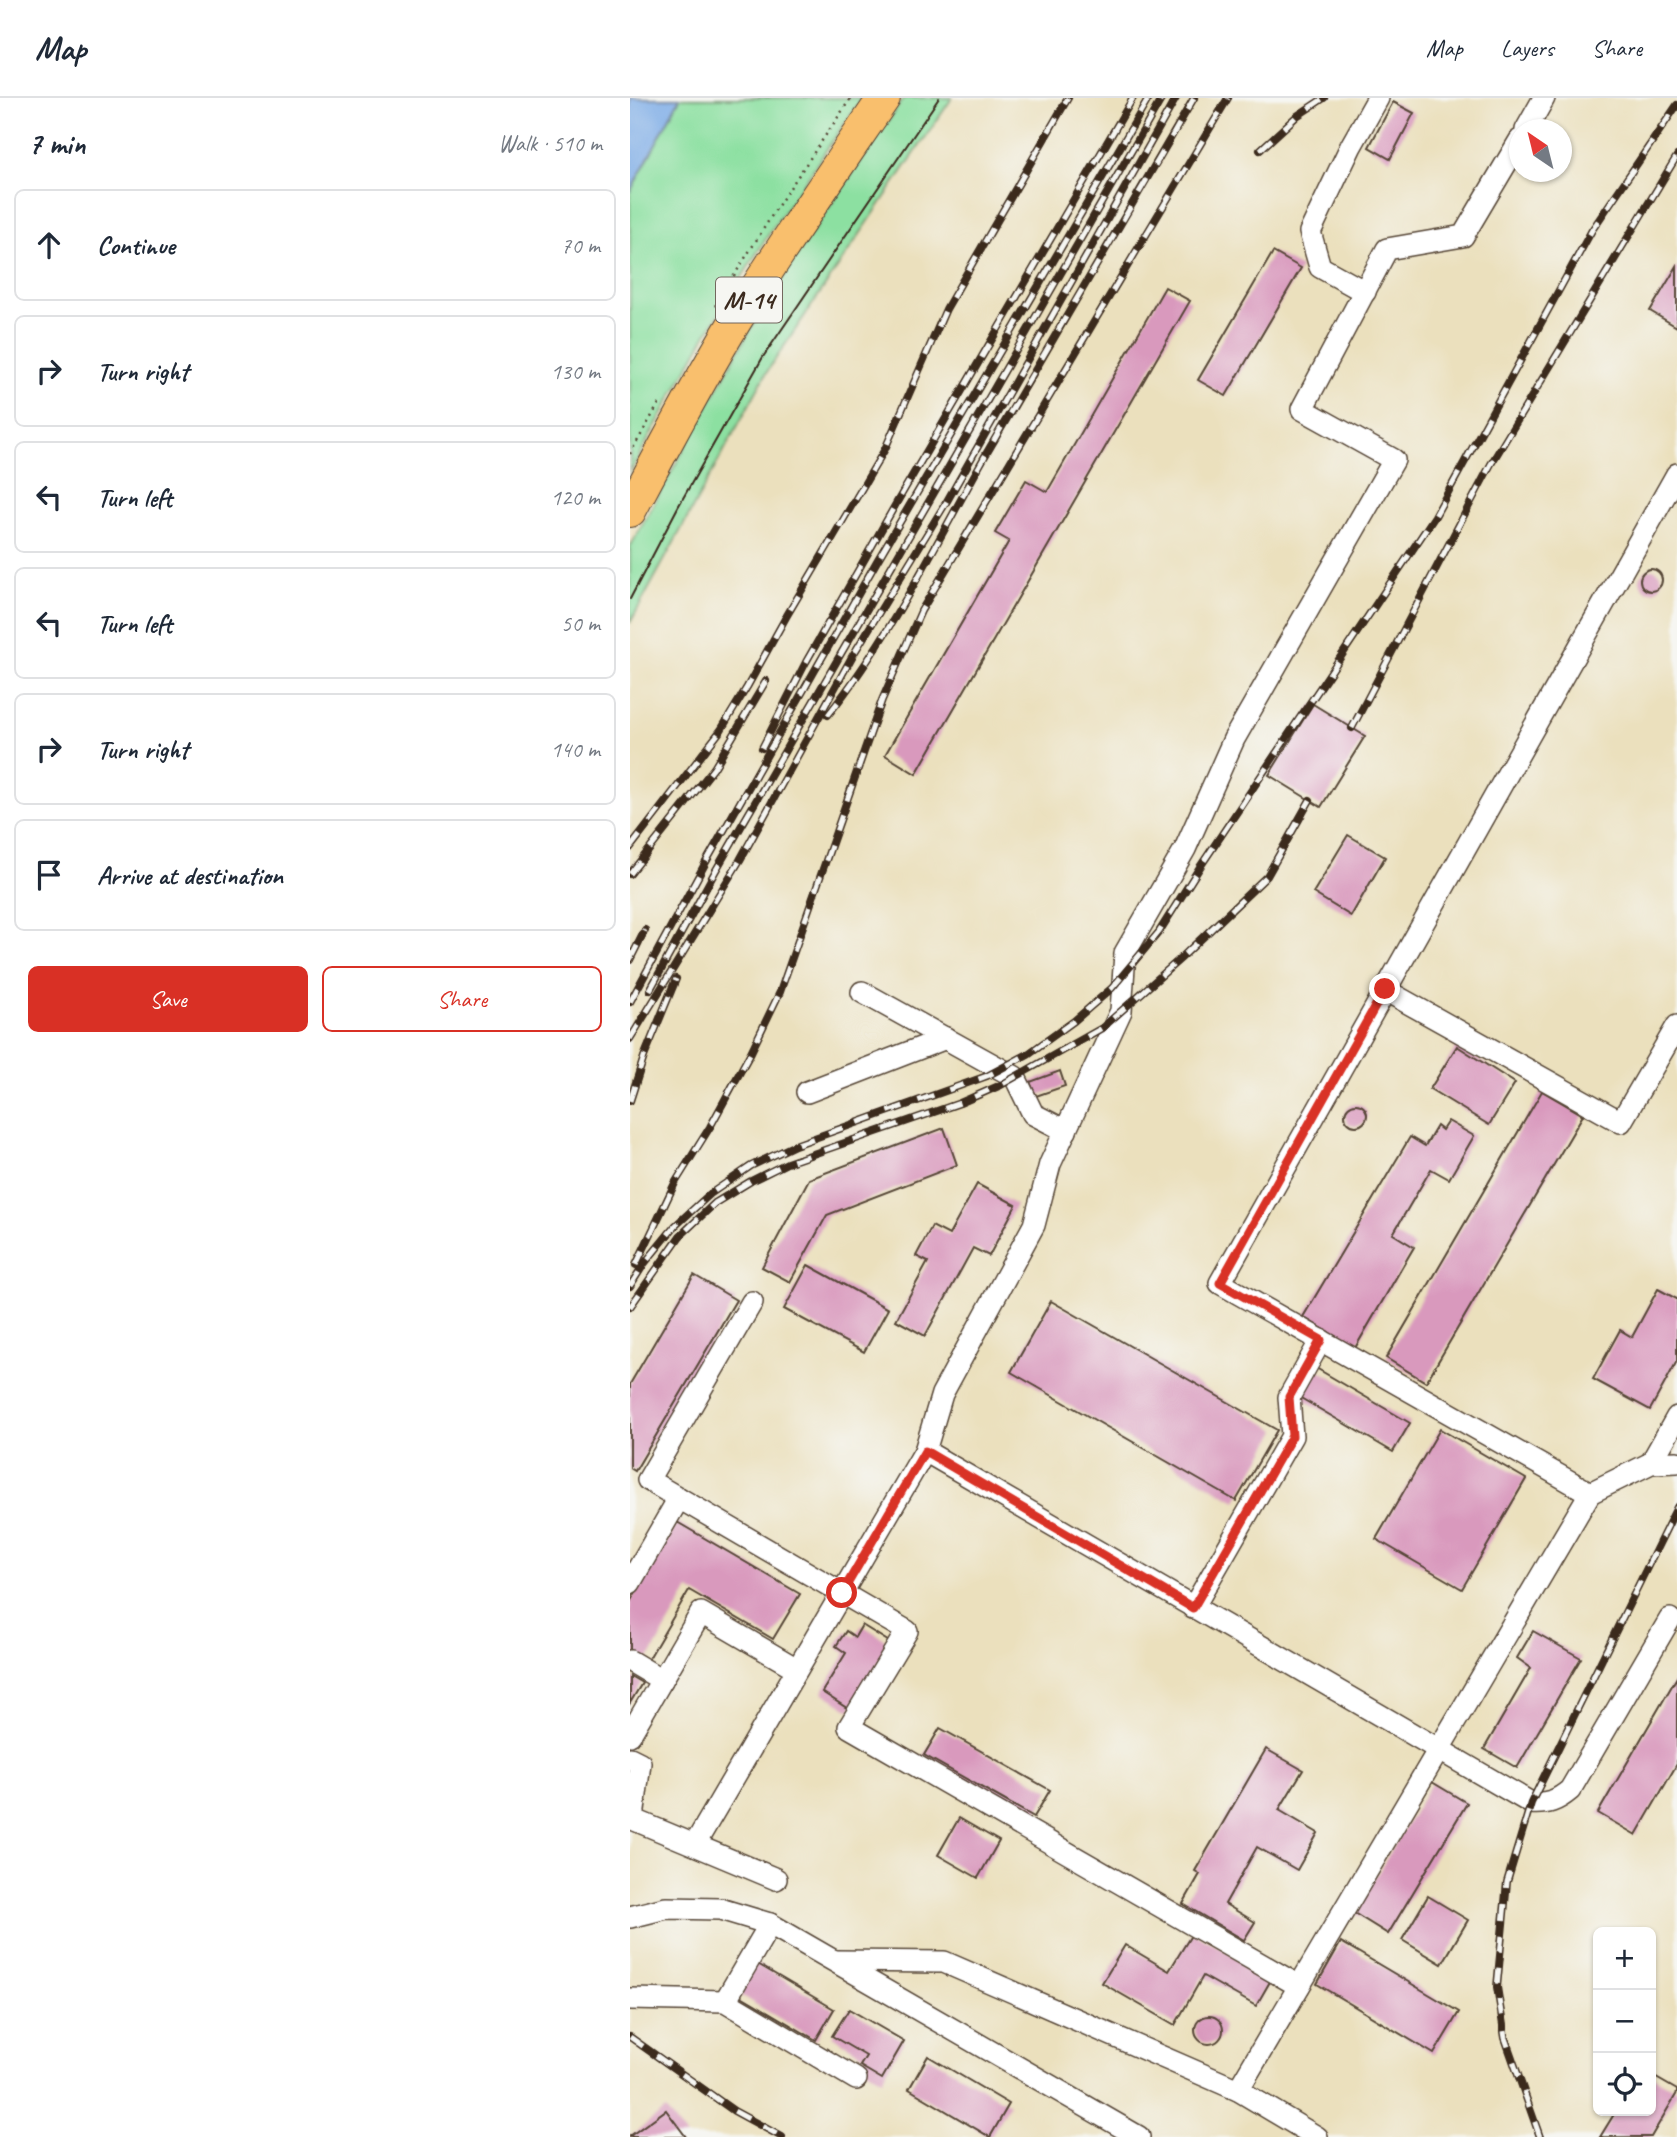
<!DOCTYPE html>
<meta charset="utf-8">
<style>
:root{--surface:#fff;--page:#f6f6f7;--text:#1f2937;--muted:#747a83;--line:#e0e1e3;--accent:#d93025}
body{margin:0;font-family:Caveat,sans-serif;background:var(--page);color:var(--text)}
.controls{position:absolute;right:21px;bottom:21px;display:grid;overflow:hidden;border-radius:10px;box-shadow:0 2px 5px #0004}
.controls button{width:63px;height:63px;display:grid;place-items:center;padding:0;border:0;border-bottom:2px solid var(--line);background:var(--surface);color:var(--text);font:35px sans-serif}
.compass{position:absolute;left:879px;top:21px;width:63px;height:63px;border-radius:50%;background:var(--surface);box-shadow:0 2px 5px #0004;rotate:325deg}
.stop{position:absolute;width:21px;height:21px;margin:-16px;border:5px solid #d93025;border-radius:50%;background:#fff}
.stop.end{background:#d93025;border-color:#fff;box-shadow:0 2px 7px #0008}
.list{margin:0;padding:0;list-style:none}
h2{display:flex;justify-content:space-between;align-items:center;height:91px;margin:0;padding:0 28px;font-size:30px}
h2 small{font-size:23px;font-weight:400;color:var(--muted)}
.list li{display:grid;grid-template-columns:46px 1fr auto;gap:21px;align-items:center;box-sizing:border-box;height:112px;margin:0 14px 14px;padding:0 14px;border:2px solid var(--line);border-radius:10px}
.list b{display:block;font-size:26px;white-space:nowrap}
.list em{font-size:23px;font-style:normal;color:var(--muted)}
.actions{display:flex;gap:14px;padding:21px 28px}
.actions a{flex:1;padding:16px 0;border:2px solid var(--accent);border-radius:10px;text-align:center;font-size:24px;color:var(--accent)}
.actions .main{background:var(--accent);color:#fff}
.icon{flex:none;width:38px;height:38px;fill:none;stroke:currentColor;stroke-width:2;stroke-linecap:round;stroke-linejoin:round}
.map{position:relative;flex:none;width:1047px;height:2039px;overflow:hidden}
header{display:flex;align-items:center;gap:42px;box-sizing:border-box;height:98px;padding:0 35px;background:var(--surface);border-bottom:2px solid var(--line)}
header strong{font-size:33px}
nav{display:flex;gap:38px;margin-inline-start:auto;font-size:24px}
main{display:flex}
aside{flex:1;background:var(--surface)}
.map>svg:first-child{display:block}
.green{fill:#8ce0a1;stroke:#648560;stroke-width:2}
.water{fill:#7dace7;stroke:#5c6b82;stroke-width:2}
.building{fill:#d999bd}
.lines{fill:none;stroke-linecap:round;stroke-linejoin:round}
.minor-casing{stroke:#554536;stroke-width:24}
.highway-casing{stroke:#554536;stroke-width:34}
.path{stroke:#554536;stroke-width:2.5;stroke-dasharray:2 5;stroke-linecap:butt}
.minor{stroke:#fff;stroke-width:21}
.highway{stroke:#f9bf6d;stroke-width:32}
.tram{stroke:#3b2a1e;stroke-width:2}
.rail-casing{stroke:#3b2a1e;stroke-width:8}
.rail{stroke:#f6f6f2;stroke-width:5;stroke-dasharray:16;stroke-linecap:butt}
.route{stroke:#d93025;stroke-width:9}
.labels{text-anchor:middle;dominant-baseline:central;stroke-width:7;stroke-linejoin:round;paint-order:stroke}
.shield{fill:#f6f6f2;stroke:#73675e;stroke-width:2}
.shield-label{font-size:26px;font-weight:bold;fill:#3b2a1e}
</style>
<header>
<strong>Map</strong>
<nav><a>Map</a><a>Layers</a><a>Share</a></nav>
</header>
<main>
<aside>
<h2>7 min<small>Walk · 510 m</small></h2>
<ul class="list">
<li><svg class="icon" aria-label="ahead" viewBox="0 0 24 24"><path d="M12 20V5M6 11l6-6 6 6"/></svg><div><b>Continue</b></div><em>70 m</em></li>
<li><svg class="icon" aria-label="right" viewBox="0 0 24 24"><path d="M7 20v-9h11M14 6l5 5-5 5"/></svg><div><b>Turn right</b></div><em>130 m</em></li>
<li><svg class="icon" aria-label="left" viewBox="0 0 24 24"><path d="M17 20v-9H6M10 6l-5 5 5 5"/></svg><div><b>Turn left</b></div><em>120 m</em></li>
<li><svg class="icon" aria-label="left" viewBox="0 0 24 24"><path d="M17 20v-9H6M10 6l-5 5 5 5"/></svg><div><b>Turn left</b></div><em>50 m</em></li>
<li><svg class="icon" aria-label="right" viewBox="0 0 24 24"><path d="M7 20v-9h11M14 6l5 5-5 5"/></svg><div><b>Turn right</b></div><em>140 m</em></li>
<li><svg class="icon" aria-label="arrive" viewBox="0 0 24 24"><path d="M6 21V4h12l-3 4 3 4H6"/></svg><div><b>Arrive at destination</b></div></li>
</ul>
<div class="actions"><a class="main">Save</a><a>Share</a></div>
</aside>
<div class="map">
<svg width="1047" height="2039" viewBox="0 0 1047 2039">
<rect width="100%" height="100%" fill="#f6f6f2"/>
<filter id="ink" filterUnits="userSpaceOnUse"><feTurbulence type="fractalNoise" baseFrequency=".0143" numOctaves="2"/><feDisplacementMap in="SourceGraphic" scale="14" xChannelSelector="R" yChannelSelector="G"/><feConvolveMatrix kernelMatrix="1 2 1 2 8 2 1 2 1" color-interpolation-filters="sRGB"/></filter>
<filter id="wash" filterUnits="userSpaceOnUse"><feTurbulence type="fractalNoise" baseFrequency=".00686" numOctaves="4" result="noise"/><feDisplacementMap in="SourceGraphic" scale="28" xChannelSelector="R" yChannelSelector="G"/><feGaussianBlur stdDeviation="1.57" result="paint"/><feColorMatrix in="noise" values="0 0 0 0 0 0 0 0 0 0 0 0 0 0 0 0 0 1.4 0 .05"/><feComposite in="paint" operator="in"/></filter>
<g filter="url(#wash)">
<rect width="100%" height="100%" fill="#ebe0bd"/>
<g class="green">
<polygon points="50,0 232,0 140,134 77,235 0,374 0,94"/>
<polygon points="274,0 322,0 138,272 0,525 0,449 116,239 175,145"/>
</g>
<polygon class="water" points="0,0 50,0 0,94"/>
<g id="blocks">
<g class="building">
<polygon points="763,4 784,15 760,61 739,49"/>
<polygon points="643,154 671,170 596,298 568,282"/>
<polygon points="1047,168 1047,229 1020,213"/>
<polygon points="535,189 560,203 286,676 255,657 379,443 365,435 396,382 417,394"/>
<circle cx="1021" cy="482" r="11"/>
<polygon points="683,606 735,638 691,709 639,677"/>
<polygon points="718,737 755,759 721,818 683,795"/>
<polygon points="827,948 885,985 859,1027 800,991"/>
<polygon points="430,973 435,988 406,998 400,984"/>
<polygon points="912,993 953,1017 796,1284 756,1260"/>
<circle cx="726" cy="1017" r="11"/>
<polygon points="818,1023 844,1038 819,1081 801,1071 763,1136 784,1149 725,1250 673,1219 780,1039 795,1048 807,1028 812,1032"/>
<polygon points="314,1030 327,1067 197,1117 160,1184 132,1169 179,1081"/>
<polygon points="347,1086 386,1107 359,1158 343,1150 295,1238 266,1222 298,1164 286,1158 302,1128 319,1137"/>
<polygon points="178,1167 258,1211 234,1254 154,1211"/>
<polygon points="64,1177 106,1202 5,1373 0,1370 0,1286"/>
<polygon points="1028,1191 1047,1201 1047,1263 1020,1312 963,1281 990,1232 1002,1239"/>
<polygon points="421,1203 647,1332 606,1403 381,1274"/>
<polygon points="686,1270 780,1325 763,1354 669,1299"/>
<polygon points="810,1331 896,1381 832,1491 746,1441"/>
<polygon points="47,1424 170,1496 143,1541 59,1492 18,1562 0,1552 0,1504"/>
<polygon points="232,1527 261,1545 220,1612 192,1594 216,1555 206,1548 216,1533 225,1539"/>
<polygon points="903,1533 951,1560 887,1670 854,1651 901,1570 887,1560"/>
<polygon points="0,1578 12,1585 0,1605"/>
<polygon points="1047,1579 1047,1666 1006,1737 968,1715"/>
<polygon points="310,1630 420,1692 404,1719 294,1657"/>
<polygon points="636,1651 673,1672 649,1712 688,1735 667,1772 627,1749 595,1806 625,1824 614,1842 553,1806 570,1776 565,1773"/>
<polygon points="802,1684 837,1705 758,1836 724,1815"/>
<polygon points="329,1720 369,1743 348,1780 308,1757"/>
<polygon points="798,1798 838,1822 812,1866 772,1842"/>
<polygon points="563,1834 642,1880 626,1908 573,1878 545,1927 472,1885 495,1847 539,1873"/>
<polygon points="711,1844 829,1914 804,1956 687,1886"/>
<polygon points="126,1865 204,1911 186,1942 108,1896"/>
<polygon points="219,1911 274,1943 252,1981 230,1968 236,1958 202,1938"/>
<circle cx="579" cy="1932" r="14"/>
<polygon points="298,1958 379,2006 360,2039 279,1991"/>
<polygon points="1021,1977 1047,1992 1047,1995 1021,2039 970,2039 986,2013 1021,2013"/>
<polygon points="36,2012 56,2039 0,2039 0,2038"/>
</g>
</g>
</g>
<g filter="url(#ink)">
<use href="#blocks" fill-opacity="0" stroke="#554536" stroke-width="2"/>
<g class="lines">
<defs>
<g id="minor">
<polyline points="896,32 914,0"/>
<polyline points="735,194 690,169 680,134 721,48 748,0"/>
<polyline points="755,892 991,1024 1047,928"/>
<polyline points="232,894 385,979 403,1016 436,1033"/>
<polyline points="177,994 316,940"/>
<polyline points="122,1204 18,1382 277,1533 219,1629 669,1888"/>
<path d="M295,1353l606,352c17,1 26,-2 39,-13l100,-171"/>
<polyline points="1021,1365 1047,1319"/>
<polyline points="960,1395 590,1185 1047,376"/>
<polyline points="0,1485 49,1400"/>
<polyline points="563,1510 662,1338 659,1299 691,1242"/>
<polyline points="0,1563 32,1582"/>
<polyline points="0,1637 71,1515 167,1571"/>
<polyline points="0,1660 10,1665 3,1720"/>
<polyline points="0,1720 146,1781"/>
<polyline points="65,1746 295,1353 312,1296 404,1127 420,1066 491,913 495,855 555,751 604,641 764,362 672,311 757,151 833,138 890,42"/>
<polyline points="0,1819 36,1810 90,1811 140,1826 509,2039"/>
<polyline points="206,1863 314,1864 608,1992 687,2039"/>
<polyline points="0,1901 95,1903 226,1981"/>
<polyline points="95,1903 140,1826"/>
<polyline points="608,1992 960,1395 1021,1365 1047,1364"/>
</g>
<path id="highway" d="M0,413c34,-64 68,-129 106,-191 47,-76 98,-149 148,-222"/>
</defs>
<use href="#minor" class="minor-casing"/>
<use href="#highway" class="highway-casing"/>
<g class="path">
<polyline points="85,208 151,103 221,0"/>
<polyline points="0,356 31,302"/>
</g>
<use href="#minor" class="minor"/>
<use href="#highway" class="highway"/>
<polyline class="tram" points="0,501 48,409 133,259 309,0"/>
<defs>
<g id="rail">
<polyline points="630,52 667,18 694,0"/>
<path d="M198,617c63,-79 108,-172 157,-259 69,-120 140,-238 209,-358"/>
<polyline points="722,630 861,366 1047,58"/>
<polyline points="132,650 176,564 267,404 503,0"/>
<polyline points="0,750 91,632 117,589 156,519 255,351 316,211 438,0"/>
<polyline points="0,776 84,670 136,583"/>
<polyline points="0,862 15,832"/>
<polyline points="20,892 86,772 532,0"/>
<polyline points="0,904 76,764 247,463 519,0"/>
<polyline points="0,941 110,762 223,557 317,403 546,0"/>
<polyline points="0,1003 14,959 46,881"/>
<polyline points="6,1167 45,1085 80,1029 121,954 150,894 252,602 291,513 598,0"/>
<polyline points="0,1188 14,1166 45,1128 80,1096 121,1068 165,1047 357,978 398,956 444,923 482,890 529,834 570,769 805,418 962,132 1047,7"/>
<polyline points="0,1209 50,1138 85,1105 121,1083 157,1065 330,1005 371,987 472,930 550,861 637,778 680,702"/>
<polyline points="0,1939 104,2013 152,2039"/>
<polyline points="910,2039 875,1940 867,1889 877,1784 901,1705 1047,1409"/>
</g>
</defs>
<use href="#rail" class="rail-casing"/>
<use href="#rail" class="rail"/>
</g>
</g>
<g class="lines" filter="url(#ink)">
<polyline class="route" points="212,1495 295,1353 563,1510 662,1338 659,1299 691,1242 590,1185 755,891"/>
</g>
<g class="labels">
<rect class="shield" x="86" y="179.5" width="66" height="45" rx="5"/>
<g class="shield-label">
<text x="119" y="202">М-14</text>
</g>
</g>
</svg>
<div class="controls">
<button>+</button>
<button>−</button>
<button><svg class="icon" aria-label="locate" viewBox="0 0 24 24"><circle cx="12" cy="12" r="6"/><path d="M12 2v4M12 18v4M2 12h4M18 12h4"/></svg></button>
</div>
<svg class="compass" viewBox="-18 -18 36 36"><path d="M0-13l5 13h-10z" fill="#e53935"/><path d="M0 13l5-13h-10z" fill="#747a83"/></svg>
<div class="stop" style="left:212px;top:1495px"></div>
<div class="stop end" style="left:755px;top:891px"></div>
</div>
</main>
